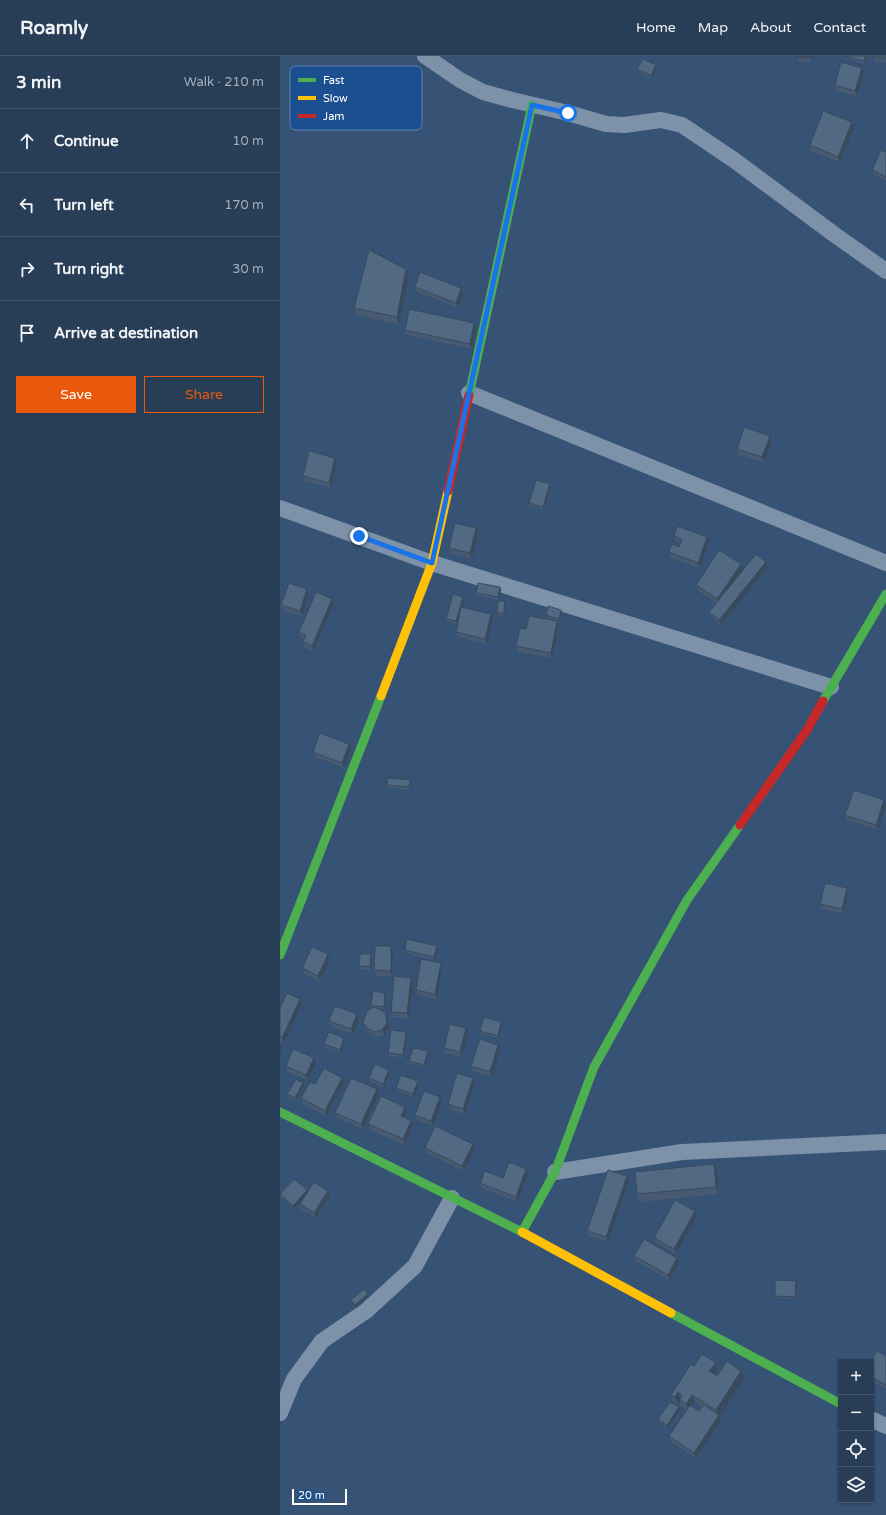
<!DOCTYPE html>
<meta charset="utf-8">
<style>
:root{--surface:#283e57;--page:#344961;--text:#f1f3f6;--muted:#a5aeba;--line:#44576d;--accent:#ea580c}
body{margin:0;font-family:"Varela Round",sans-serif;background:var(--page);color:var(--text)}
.controls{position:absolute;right:12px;bottom:12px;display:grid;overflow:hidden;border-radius:0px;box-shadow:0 1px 3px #0004}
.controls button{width:36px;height:36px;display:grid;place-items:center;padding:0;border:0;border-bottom:1px solid var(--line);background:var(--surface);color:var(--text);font:20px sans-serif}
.scale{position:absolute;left:12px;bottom:10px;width:55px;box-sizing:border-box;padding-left:4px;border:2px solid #fff;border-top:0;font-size:11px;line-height:14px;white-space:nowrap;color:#fff;-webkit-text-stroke:3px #1b4f8f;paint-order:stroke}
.stop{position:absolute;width:12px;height:12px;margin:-9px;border:3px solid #1a73e8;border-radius:50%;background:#fff}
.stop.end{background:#1a73e8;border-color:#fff;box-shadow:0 1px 4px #0008}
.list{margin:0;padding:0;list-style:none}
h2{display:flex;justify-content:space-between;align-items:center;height:52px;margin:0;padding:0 16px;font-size:17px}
h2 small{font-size:13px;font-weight:400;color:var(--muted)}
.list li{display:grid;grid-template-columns:26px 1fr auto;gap:12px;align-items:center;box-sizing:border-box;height:64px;padding:0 16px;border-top:1px solid var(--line)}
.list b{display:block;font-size:15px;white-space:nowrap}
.list em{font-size:13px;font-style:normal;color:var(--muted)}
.actions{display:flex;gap:8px;padding:12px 16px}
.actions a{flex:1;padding:9px 0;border:1px solid var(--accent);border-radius:0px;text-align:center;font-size:14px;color:var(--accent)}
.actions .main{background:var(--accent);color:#fff}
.icon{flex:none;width:22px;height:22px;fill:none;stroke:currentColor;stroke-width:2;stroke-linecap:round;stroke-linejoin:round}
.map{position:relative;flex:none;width:606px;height:1459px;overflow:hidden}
header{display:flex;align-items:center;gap:24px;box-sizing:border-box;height:56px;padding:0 20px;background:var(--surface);border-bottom:1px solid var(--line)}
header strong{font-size:19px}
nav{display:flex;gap:22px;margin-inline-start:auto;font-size:14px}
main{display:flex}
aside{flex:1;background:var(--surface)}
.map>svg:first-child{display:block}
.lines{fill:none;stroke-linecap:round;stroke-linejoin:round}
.street{stroke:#7d92a8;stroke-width:16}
.fast{stroke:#4caf50;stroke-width:9}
.slow{stroke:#ffc107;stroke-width:9}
.jam{stroke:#c62828;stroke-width:9}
.wall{fill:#475a72;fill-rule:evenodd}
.shaded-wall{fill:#394a5c}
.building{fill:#526984;stroke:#394a5c}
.route{stroke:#1a73e8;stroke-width:5}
.key{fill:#1b4f8f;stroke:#5f84b1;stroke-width:1}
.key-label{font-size:11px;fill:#fff}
</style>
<header>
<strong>Roamly</strong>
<nav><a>Home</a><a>Map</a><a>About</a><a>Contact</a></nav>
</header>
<main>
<aside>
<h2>3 min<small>Walk · 210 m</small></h2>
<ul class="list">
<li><svg class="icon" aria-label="ahead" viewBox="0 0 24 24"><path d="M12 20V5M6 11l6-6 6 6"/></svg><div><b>Continue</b></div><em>10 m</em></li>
<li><svg class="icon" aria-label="left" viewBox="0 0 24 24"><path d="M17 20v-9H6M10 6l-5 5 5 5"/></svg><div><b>Turn left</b></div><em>170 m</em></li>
<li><svg class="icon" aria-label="right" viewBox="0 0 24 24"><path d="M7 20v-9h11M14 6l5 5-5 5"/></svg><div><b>Turn right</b></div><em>30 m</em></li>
<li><svg class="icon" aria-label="arrive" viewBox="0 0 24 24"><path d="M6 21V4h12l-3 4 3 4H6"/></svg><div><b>Arrive at destination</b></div></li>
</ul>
<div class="actions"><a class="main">Save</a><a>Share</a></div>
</aside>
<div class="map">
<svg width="606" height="1459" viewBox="0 0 606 1459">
<rect width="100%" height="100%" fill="#365274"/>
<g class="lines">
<g class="street">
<polyline points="145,0 180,24 203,36 232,44 288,57 326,68 344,69 381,64 402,69 454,104 555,179 606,215"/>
<polyline points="189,337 606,507"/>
<polyline points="0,452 152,507 551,631"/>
<polyline points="275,1116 402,1096 606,1086"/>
<polyline points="0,1357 14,1323 42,1285 86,1255 135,1210 172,1142"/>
<polyline points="591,1363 606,1370"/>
</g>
<g class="fast">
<polyline points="189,339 252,49"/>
<polyline points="543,645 606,538"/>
<polyline points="0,899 101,640"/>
<polyline points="0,1056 242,1176"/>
<polyline points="242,1176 275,1116 314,1011 407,844 460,769"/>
<polyline points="391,1257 561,1348"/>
</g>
<g class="slow">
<polyline points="101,640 152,507 168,435"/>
<polyline points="242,1176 391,1257"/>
</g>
<g class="jam">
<polyline points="168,435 189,339"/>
<polyline points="460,769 527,674 543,645"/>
</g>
</g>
<g class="wall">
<polygon points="517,0 532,0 532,6 519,6"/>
<polygon points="567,0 587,0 585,8 568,3"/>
<polygon points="606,0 606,7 595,6 593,1"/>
<polygon points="377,12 372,22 358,15 357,13"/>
<polygon points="584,17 577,40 556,34 555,29"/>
<polygon points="572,66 574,72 560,106 531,95 530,89"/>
<polygon points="606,96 606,125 594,119 592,114"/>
<polygon points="126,213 129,221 119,269 77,259 74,252"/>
<polygon points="135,231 181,232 183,238 178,252 137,236"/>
<polygon points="194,267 196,272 192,293 127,279 125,274"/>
<polygon points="490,380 492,385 484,407 458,398 457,393"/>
<polygon points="57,407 51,432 24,425 23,420"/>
<polygon points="270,428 271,430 264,454 250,450 249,447"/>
<polygon points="198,477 192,503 171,497 169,492"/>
<polygon points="394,480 429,486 420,512 391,502 389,496 399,491 400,487 395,485"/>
<polygon points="486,506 488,511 441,569 431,561 429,556 437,547 417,534 416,529 463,513 458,521"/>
<polygon points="220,531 221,534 219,544 197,540 196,537"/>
<polygon points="27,533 29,538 22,560 3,554 1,549"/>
<polygon points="183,541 184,543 181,551 213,563 207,588 178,581 176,576 180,555 177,568 167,565 166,563"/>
<polygon points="225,545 226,548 225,560 218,560 217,557"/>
<polygon points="54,548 33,595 25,592 23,586 25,583 20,581 19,576"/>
<polygon points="282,556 280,566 267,562 266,559"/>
<polygon points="279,570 272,602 238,596 236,590 246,573"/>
<polygon points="71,693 64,712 35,701 33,696"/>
<polygon points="130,724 130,734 108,732 107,729"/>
<polygon points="604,744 606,749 598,774 567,764 565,759"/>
<polygon points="567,832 568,837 564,858 542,853 540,848"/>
<polygon points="157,890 158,893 155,904 126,897 125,894"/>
<polygon points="113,896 112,920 96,920 94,914"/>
<polygon points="48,898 50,904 40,925 24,918 22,912"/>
<polygon points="92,901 91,914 80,913 79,910"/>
<polygon points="162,912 157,943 137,939 136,934"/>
<polygon points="131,922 133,927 129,963 112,961 111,956"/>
<polygon points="105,937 106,939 105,953 97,952 107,961 109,972 104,979 97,981 90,978 85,971 83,966 92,952 91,949"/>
<polygon points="20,943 22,948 4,987 0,985 0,952"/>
<polygon points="79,963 73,978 51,971 49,965"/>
<polygon points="221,966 222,968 219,982 201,978 200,975"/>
<polygon points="186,972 188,978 182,1001 165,997 164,992"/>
<polygon points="126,976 127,978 124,1002 109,1000 108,997"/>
<polygon points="64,982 65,984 61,997 45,991 44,988"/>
<polygon points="220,994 212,1021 193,1015 191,1010"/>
<polygon points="149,998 145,1011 130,1008 129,1005"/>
<polygon points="34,1002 36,1007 28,1024 8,1016 6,1010"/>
<polygon points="110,1016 104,1031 90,1025 89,1022"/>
<polygon points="193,1022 195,1027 185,1058 170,1054 168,1048"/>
<polygon points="23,1027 24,1029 16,1045 8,1041 7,1038"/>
<polygon points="64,1027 46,1060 23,1048 21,1042 35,1028"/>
<polygon points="139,1028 134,1041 117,1035 116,1032"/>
<polygon points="99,1038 83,1073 57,1062 55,1057"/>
<polygon points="160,1041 162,1046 153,1070 137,1064 135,1059"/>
<polygon points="127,1056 124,1062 131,1065 133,1070 125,1089 90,1074 88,1068"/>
<polygon points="193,1088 195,1093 184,1115 146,1097 145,1092"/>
<polygon points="246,1113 248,1118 238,1146 202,1132 200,1127 223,1122"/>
<polygon points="437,1116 439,1138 360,1146 357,1138"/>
<polygon points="347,1120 349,1125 328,1186 309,1180 307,1175"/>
<polygon points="48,1135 50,1140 36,1162 21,1153 20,1148 23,1142 14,1152 1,1141 0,1138 28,1136"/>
<polygon points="417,1160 396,1198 376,1187 374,1182"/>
<polygon points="354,1200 399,1207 390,1224 356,1205"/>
<polygon points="516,1225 517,1227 516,1243 496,1242 495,1240"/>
<polygon points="606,1300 606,1333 591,1325 591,1307"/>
<path d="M436,1307l2,7 -3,5 2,1 24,-5 3,8 -24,37 1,4 -25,38 -25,-16 -2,-6 17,-26 -4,-3 -2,-6 -2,4 -4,-3 -3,-7 23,-29zM415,1346l7,5 -3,4 -7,-4z"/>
<polygon points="400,1354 388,1372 379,1366 378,1363"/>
</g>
<g class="shaded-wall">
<polygon points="530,0 532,0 532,6 530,1"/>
<polygon points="585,0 587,0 585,8 584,5"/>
<polygon points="376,9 377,12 372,22 371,19"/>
<polygon points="582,12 584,17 577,40 575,35"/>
<polygon points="572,66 574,72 560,106 558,101"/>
<polygon points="126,213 129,221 119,269 117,261"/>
<polygon points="181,232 183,238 178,252 176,247"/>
<polygon points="194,267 196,272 192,293 190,288"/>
<polygon points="490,380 492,385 484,407 482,401"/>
<polygon points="55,402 57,407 51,432 49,427"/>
<polygon points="270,428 271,430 264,454 263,451"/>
<polygon points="196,472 198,477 192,503 190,497"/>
<polygon points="427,481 429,486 420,512 418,507"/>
<polygon points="486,506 488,511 441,569 439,564"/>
<polygon points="461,508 463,513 439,548 437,543"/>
<polygon points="220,531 221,534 219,544 218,541"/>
<polygon points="27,533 29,538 22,560 20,555"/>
<polygon points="183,541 184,543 177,568 176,565"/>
<polygon points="52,543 54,548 33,595 32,590"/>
<polygon points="225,545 226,548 225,560 224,557"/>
<polygon points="281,554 282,556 280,566 279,563"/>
<polygon points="211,558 213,563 207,588 205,583"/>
<polygon points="277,565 279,570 272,602 271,597"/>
<polygon points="69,688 71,693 64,712 62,707"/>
<polygon points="130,724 130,734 129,731"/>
<polygon points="604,744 606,749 598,774 596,769"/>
<polygon points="567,832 568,837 564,858 562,853"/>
<polygon points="111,890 113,896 112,920 111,915"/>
<polygon points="157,890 158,893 155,904 154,901"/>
<polygon points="48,898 50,904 40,925 38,920"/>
<polygon points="91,898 92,901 91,914 90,911"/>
<polygon points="161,907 162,912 157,943 155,938"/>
<polygon points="131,922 133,927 129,963 127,957"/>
<polygon points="105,937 106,939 105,953 104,951"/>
<polygon points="20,943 22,948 4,987 2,982"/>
<polygon points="105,956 107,961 109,972 104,979 102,974"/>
<polygon points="77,958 79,963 73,978 71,973"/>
<polygon points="221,966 222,968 219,982 218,980"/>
<polygon points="186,972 188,978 182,1001 180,996"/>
<polygon points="126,976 127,978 124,1002 123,999"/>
<polygon points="64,982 65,984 61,997 60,994"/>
<polygon points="1,988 2,994 0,1000 0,990"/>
<polygon points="218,989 220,994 212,1021 210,1016"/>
<polygon points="148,995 149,998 145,1011 144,1009"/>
<polygon points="34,1002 36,1007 28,1024 26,1019"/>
<polygon points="109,1014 110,1016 104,1031 103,1028"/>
<polygon points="62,1022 64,1027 46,1060 45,1055"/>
<polygon points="193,1022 195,1027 185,1058 183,1053"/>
<polygon points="138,1025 139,1028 134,1041 133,1038"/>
<polygon points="23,1027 24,1029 16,1045 15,1042"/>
<polygon points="97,1033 99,1038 83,1073 81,1068"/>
<polygon points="160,1041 162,1046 153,1070 151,1065"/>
<polygon points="125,1051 127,1056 123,1065 121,1060"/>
<polygon points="131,1065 133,1070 125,1089 123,1083"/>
<polygon points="193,1088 195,1093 184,1115 182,1110"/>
<polygon points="434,1108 437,1116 439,1138 436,1131"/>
<polygon points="246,1113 248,1118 238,1146 236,1141"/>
<polygon points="347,1120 349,1125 328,1186 326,1181"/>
<polygon points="27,1134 28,1137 14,1152 13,1150"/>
<polygon points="48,1135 50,1140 36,1162 34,1157"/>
<polygon points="415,1155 417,1160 396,1198 394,1193"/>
<polygon points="397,1202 399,1207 390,1224 388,1219"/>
<polygon points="516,1225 517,1227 516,1243 515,1241"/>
<polygon points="88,1238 89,1240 76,1251 75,1249"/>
<polygon points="436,1307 438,1314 432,1323 429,1315"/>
<polygon points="461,1315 464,1323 440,1360 441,1364 416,1402 414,1397 438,1361 436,1354"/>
<polygon points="398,1336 401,1344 400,1343 400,1345 398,1349 395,1341"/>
<polygon points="412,1339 415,1346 409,1355 406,1348"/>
<polygon points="399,1351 400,1354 388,1372 387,1369"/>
</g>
<g class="building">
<rect x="517" y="0" width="13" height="1"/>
<polygon points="567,0 585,0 584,5 567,1"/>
<polygon points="593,0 606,0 606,2 593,1"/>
<polygon points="363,3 376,9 371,19 357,13"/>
<polygon points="561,6 582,12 575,35 555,29"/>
<polygon points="543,55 572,66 558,101 530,89"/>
<polygon points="601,94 606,96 606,121 592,114"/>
<polygon points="89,194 126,213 117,261 74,252"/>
<polygon points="140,216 181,232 176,247 135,231"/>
<polygon points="129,253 194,267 190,288 125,274"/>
<polygon points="464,371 490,380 482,401 457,393"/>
<polygon points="29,395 55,402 49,427 23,420"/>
<polygon points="256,424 270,428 263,451 249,447"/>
<polygon points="175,467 196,472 190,497 169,492"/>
<polygon points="397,470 427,481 418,507 389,496 392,488 399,491 402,483 394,480"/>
<polygon points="439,494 461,508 437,543 416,529"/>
<polygon points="476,498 486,506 439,564 429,556"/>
<polygon points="9,527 27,533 20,555 1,549"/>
<polygon points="198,527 220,531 218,541 196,537"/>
<polygon points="36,536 52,543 32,590 23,586 26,579 19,576"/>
<polygon points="173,538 183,541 176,565 166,563"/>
<polygon points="218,545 225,545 224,557 217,557"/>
<polygon points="268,550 281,554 279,563 266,559"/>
<polygon points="181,551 211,558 205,583 176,576"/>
<polygon points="249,560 277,565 271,597 236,590 240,572 246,573"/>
<polygon points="40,677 69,688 62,707 33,696"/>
<polygon points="108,722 130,724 129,731 107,729"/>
<polygon points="574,734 604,744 596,769 565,759"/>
<polygon points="545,827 567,832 562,853 540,848"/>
<polygon points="127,883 157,890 154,901 125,894"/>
<polygon points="95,890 111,890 111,915 94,914"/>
<polygon points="32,891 48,898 38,920 22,912"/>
<polygon points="80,898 91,898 90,911 79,910"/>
<polygon points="141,903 161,907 155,938 136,934"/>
<polygon points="114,920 131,922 127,957 111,956"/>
<polygon points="93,935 105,937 104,951 91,949"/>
<polygon points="7,937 20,943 2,982 0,981 0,952"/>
<polygon points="55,950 77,958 71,973 49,965"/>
<polygon points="94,951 105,956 107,967 102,974 95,976 88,973 83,966 87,955"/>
<polygon points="204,961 221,966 218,980 200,975"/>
<polygon points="170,968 186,972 180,996 164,992"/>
<polygon points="111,974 126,976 123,999 108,997"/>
<polygon points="49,976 64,982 60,994 44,988"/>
<polygon points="200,983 218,989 210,1016 191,1010"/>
<polygon points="133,992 148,995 144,1009 129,1005"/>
<polygon points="13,993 34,1002 26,1019 6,1010"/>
<polygon points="95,1008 109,1014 103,1028 89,1022"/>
<polygon points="44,1012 62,1022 45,1055 21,1042 30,1026 35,1028"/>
<polygon points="177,1017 193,1022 183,1053 168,1048"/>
<polygon points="121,1019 138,1025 133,1038 116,1032"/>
<polygon points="71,1022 97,1033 81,1068 55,1057"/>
<polygon points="16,1023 23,1027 15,1042 7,1038"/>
<polygon points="144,1035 160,1041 151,1065 135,1059"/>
<polygon points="101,1040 125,1051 121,1060 131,1065 123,1083 88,1068"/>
<polygon points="155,1070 193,1088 182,1110 145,1092"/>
<polygon points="229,1106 246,1113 236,1141 200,1127 205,1115 223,1122"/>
<polygon points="434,1108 436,1131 357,1138 355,1116"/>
<polygon points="328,1114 347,1120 326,1181 307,1175"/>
<polygon points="14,1123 27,1134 13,1150 0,1138"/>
<polygon points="34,1126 48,1135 34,1157 20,1148"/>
<polygon points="395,1144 415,1155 394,1193 374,1182"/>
<polygon points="364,1183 397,1202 388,1219 354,1200"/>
<polygon points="495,1224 516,1225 515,1241 495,1240"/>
<polygon points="84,1233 88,1238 75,1249 71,1244"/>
<polygon points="597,1295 606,1300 606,1329 591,1321 591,1307"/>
<polygon points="422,1298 436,1307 429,1315 437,1320 447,1305 461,1315 436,1354 412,1339 406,1348 400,1343 402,1339 398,1336 395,1341 391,1339 411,1308 414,1310"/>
<polygon points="390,1346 399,1351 387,1369 378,1363"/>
<polygon points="410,1349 419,1355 424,1349 439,1359 414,1397 389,1380"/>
</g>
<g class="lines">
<polyline class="route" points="79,480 152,507 252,49 288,57"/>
</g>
<rect x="10" y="10" width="132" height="64" rx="6" class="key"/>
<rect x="18" y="22" width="18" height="4" fill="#4caf50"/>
<rect x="18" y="40" width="18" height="4" fill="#ffc107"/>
<rect x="18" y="58" width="18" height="4" fill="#c62828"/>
<g class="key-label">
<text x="43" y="28">Fast</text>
<text x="43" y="46">Slow</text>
<text x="43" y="64">Jam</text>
</g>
</svg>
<div class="controls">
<button>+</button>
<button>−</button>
<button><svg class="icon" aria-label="locate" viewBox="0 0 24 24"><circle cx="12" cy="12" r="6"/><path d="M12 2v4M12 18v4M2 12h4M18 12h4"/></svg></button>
<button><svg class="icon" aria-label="layers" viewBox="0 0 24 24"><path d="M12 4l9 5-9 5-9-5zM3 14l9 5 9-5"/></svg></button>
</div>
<div class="scale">20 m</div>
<div class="stop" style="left:288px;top:57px"></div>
<div class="stop end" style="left:79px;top:480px"></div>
</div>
</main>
